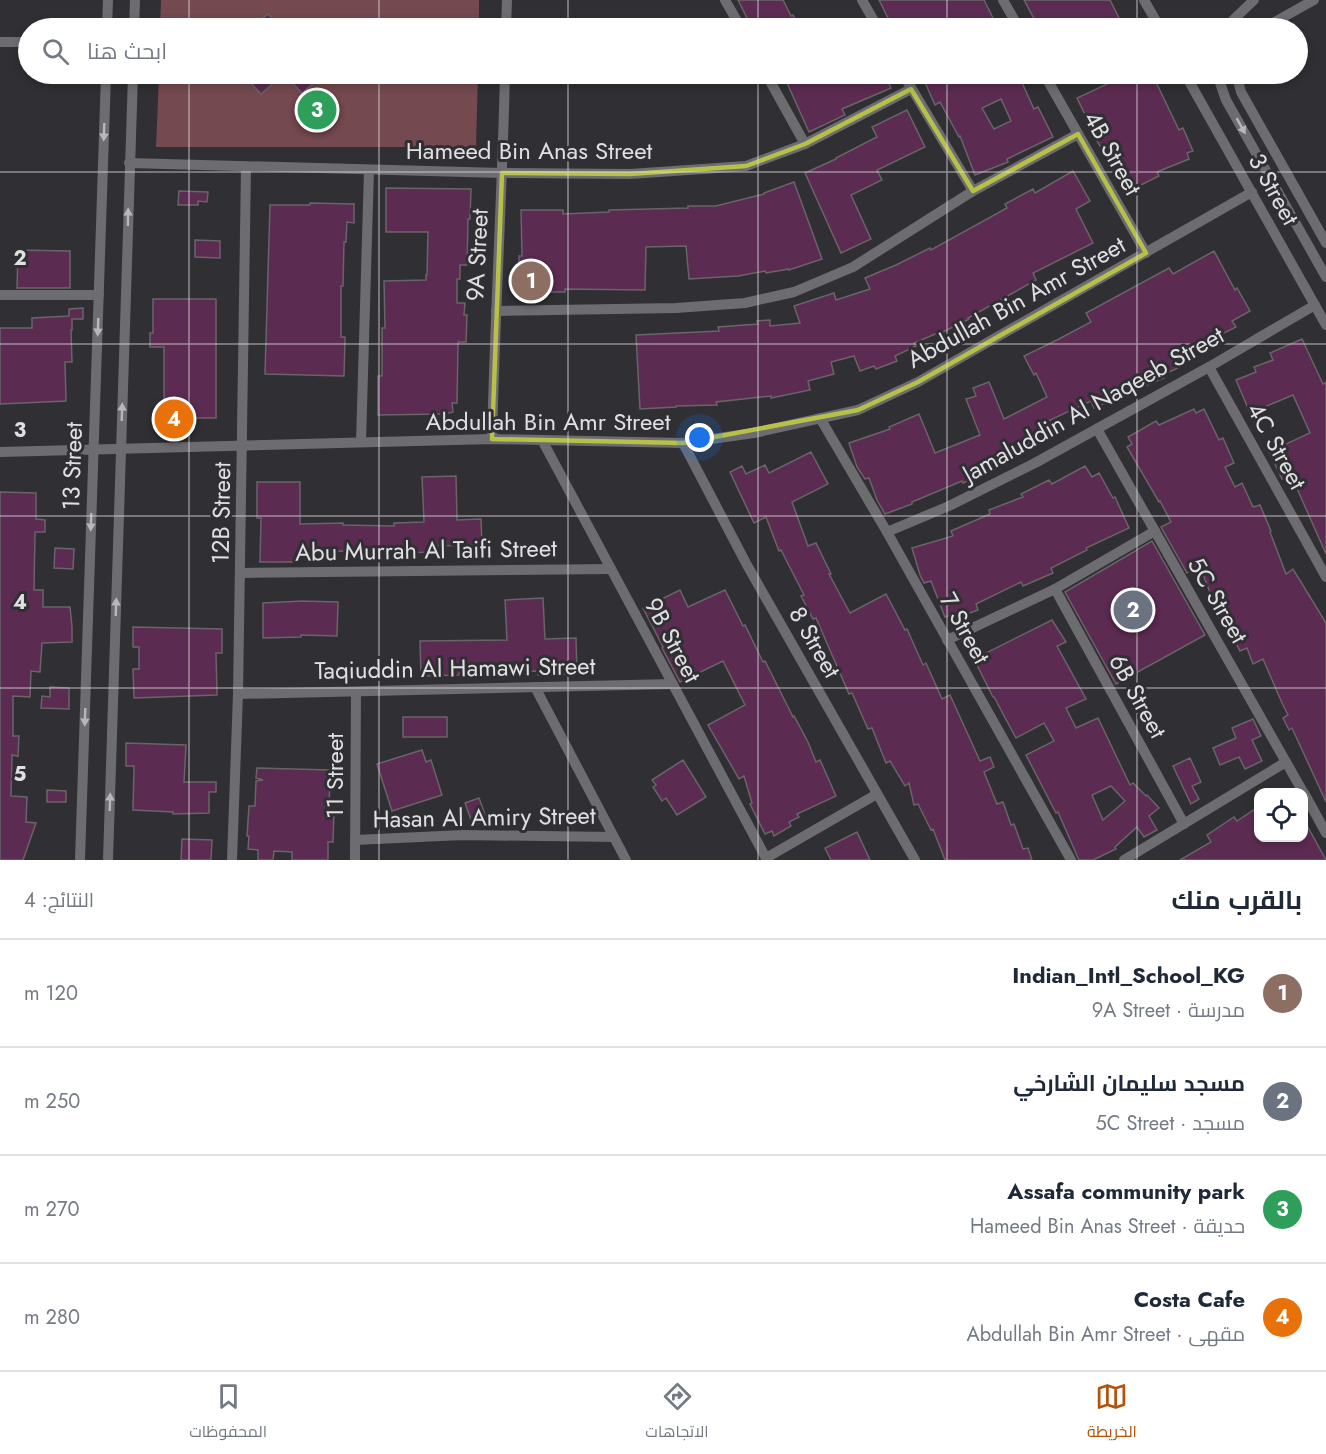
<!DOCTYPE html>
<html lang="ar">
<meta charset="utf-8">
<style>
:root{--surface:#fff;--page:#f2f2f3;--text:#1f2937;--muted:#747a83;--line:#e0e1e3;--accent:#b45309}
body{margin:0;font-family:Jost,Cairo,sans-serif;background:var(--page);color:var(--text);direction:rtl}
.controls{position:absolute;right:18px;bottom:18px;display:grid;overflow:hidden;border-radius:12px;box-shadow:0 3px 9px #0003}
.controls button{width:54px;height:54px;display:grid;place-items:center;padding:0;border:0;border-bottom:2px solid var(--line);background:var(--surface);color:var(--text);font:30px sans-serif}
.you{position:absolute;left:700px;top:438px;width:21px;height:21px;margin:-15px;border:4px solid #fff;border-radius:50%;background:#1a73e8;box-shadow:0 0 0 9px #1a73e833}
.badge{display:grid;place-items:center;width:39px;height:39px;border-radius:50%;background:var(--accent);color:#fff;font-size:20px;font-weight:700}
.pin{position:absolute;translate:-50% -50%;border:3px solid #fff;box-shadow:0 2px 6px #0006}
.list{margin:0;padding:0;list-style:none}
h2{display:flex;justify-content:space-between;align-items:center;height:78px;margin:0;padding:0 24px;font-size:26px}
h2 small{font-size:20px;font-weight:400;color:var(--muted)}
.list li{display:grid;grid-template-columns:39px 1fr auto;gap:18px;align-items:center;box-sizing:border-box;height:108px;padding:0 24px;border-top:2px solid var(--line)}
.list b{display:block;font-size:22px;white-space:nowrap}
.list p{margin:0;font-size:20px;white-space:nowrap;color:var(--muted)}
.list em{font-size:20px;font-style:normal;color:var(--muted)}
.icon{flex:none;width:33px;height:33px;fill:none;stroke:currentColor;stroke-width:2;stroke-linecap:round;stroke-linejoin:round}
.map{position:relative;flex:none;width:1326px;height:860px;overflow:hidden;direction:ltr}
.search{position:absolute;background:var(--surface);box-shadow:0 3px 9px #0003;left:18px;right:18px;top:18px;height:66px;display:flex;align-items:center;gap:15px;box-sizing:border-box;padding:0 21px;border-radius:33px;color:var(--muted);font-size:22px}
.sheet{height:510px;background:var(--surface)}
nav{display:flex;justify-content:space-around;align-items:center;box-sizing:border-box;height:84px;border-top:2px solid var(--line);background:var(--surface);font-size:16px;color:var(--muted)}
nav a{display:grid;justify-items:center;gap:3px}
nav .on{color:var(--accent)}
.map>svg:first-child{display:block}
.green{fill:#74494f}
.building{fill:#5c2b51;stroke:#696468;stroke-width:1.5;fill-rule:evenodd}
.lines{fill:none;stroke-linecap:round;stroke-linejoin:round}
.minor{stroke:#6d6c71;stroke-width:10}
.oneway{fill:#b8b7ba}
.marked{fill:none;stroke:#b7c148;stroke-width:4.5;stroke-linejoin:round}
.grid{fill:none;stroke:#e0dfe2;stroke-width:1.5;stroke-opacity:0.55}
.labels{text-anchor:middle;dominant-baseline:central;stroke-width:6;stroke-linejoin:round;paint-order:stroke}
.street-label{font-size:24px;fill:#e0dfe2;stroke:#302f33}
.grid-label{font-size:20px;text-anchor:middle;font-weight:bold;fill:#e0dfe2;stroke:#302f33;stroke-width:6;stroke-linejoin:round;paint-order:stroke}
</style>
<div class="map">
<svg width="1326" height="860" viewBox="0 0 1326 860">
<rect width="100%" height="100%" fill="#302f33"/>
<g class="green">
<polygon points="161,0 479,0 479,28 160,28"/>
<polygon points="159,74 478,74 476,147 156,147"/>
</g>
<g class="building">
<polygon points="738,0 783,0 791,16 793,15 799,28 752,28"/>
<polygon points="879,0 984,0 998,28 893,28"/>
<polygon points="1024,0 1110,0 1124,28 1048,28 1045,20 1037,24"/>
<polygon points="268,14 281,28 251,28"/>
<polygon points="252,74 324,74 302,93 284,74 261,94 246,78"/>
<polygon points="783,74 824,74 828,82 846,74 884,74 891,88 842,109 845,115 809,132"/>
<path d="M933,74h85l16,35 4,-2 15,30 -46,22 1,3 -33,13 -15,-39 -1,1 -19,-35 -5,3 -12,-27zM1001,99l10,22 -17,8 -12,-21z"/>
<polygon points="1123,74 1152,74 1179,130 1183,128 1193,151 1187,153 1189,159 1157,172 1159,176 1125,193 1110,163 1093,134 1094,133 1077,98 1116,80 1115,78"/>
<polygon points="907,110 925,147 877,170 882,180 851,195 871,239 841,253 805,173 836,159 836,158 877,137 872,127"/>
<polygon points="1073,171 1090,201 1076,209 1093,243 1033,273 1036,280 968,318 969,319 941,333 940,332 914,343 916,346 895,356 897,361 876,369 874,366 860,371 854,356 831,362 834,374 808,381 810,390 771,398 771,396 716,402 717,405 676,406 676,407 640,409 636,335 719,331 718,327 758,324 757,321 770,320 770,326 800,323 794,306 834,293 836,300 870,289 865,278 896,265 930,248 931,250 1007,208 1005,204 1033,189 1035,193"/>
<polygon points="794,182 822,259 789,270 789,269 766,273 765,271 738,276 689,279 686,246 646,247 645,290 565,289 565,292 520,292 519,256 522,256 521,210 563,210 563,214 609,212 609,210 688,208 688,206 716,206 764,194 764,193"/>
<polygon points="386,188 471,189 470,219 468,219 467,265 460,265 460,279 457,279 457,303 465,303 464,315 467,315 466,342 458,342 457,403 452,403 453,412 445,414 378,415 378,376 382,376 382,328 385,328 384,281 426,280 426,275 427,275 428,232 386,232"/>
<polygon points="179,191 208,192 207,202 198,201 198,205 178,205"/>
<polygon points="310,203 354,204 354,223 347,222 346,242 344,242 343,286 341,286 341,337 345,337 344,376 265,374 270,205 310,205"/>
<polygon points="195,240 220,241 220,258 195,257"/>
<polygon points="18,250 70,251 70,288 17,288"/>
<polygon points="1214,251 1235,290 1237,288 1250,311 1232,321 1236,327 1184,353 1186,358 1178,361 1180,367 1162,375 1164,378 1094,408 1091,401 1050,420 1057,434 1031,447 1029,443 987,462 991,471 963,483 962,481 912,502 912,504 885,514 877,500 869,478 865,479 857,467 849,443 890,429 889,427 919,414 935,453 980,435 966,399 976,396 973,388 989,382 1004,419 1047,397 1036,373 1034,375 1024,356 1057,340 1091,322 1086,313 1169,268 1173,274"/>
<polygon points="153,299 216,299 216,418 164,418 164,347 150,347 150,333 153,333"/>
<polygon points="83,308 83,319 72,319 72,330 71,330 72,362 65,362 66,401 0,404 0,328 32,328 32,318 69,316 69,309"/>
<polygon points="1302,339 1323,384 1326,382 1326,554 1291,475 1282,479 1269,452 1310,433 1293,395 1250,413 1236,380 1256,372 1254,367 1273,360 1270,353"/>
<polygon points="1194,409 1196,413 1204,409 1219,440 1223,438 1234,463 1225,467 1235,487 1242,483 1253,507 1260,505 1271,531 1270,532 1286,574 1293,569 1326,623 1326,802 1292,728 1289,730 1283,718 1288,715 1282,703 1263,659 1253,664 1247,648 1240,651 1226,623 1222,625 1200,566 1187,573 1161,527 1171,522 1160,501 1159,502 1127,447 1132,444 1128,437 1156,421 1159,425"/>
<polygon points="811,452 828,484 792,502 808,546 816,543 831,574 829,574 850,613 886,594 905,630 907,629 923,665 926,663 942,699 950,695 980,761 990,757 994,767 984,772 997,804 1003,802 1011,825 1014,824 1023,849 1028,848 1032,860 945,860 933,829 931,830 918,804 914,805 909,783 905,786 890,761 886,763 872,728 868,729 852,693 849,694 816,618 813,619 801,596 804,595 781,550 779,551 766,517 754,523 730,472 742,466 746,474 765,465 769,473"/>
<polygon points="1085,466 1092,477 1099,473 1113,498 1115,497 1129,528 1086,548 1087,550 1051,568 1053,573 1023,586 1021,582 976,604 978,610 956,618 954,614 945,617 931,581 924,583 920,575 912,548 953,536 951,531 990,514 989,510 1023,497 1021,494 1049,480 1052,484"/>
<polygon points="456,476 457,520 481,519 482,545 434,546 434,552 395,553 394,552 344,551 299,553 299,562 260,562 261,518 257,518 257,482 300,482 300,524 343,523 343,525 394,526 394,523 424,522 422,477"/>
<polygon points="0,492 36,493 36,519 45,520 45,532 35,532 34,590 43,590 43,607 70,607 72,627 72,642 42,643 40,672 31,671 30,697 13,696 13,736 19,736 18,756 12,755 11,796 27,797 26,822 36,823 23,860 0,860"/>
<polygon points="1152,541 1205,635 1116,684 1065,592"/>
<polygon points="55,548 74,549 73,569 54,568"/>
<polygon points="680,590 688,607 725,590 743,626 745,625 763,662 765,661 793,717 794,716 808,742 816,762 820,760 836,796 797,814 799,817 789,822 791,826 774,836 772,831 765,834 750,804 752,803 744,776 739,779 708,725 745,705 723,661 680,682 662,648 663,647 643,608"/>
<polygon points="543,598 545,639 576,638 577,674 538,675 538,671 459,673 459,675 421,676 420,641 507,640 505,600"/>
<polygon points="302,601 338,602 337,636 301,635 301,637 263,638 263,603"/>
<path d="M1052,620l14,22 -9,4 29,53 -20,9 10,20 22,-10 32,67 3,-2 13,13 1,-1 12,13 -10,8 8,14 -13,7 -7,-10 -22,20 1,2 -23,11h-14l-21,-48 -2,1 -30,-58 28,-14 -10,-18 -28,15 -22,-41h-1l-19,-38zM1111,786l14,15 -22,19 -11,-25z"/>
<polygon points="133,627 222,629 222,653 216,653 217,695 134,698 133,669 139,669 139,647 133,647"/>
<polygon points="50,687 69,688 69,709 41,708 42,696 50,697"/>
<rect x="403" y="717" width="44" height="20"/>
<polygon points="1253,719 1261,736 1252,740 1262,761 1245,769 1239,757 1220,765 1213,748 1236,738 1232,728"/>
<polygon points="126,743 186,745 184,782 216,782 216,792 209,792 209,813 173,814 173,812 133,810 134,766 126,766"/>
<polygon points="422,750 426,762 431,760 442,795 392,811 377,764"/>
<polygon points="1190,758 1201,782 1192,786 1199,799 1191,804 1173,766"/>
<polygon points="683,760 706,797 677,815 666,798 662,801 653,787 656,785 652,780"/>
<polygon points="257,768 330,770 329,812 334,812 333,842 328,842 328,860 292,860 292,852 274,851 273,860 258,860 258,850 248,849 249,836 247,836 249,806 255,806 256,781 263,780 256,778"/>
<polygon points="47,790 66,791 66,802 47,802"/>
<polygon points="479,798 487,820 473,825 465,803"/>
<polygon points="1258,807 1258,837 1304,837 1304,820 1326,860 1180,860 1211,842 1207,835 1234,817 1237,821"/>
<polygon points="857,832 870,860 831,860 825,848"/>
<polygon points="182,839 212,840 211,860 181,860"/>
</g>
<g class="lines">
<g class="minor">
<polyline points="725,0 741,28"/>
<polyline points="862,0 878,28"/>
<polyline points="1003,0 1019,28"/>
<polyline points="1144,0 1160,28"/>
<polyline points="107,28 108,0"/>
<polyline points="134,28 135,0"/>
<polyline points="506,28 507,0"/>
<polyline points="1228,28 1231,22 1254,0"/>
<polyline points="1264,28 1314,0"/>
<polyline points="0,42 28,42"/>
<polyline points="766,74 805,144"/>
<polyline points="903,74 973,191"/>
<polyline points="1044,74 1146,253"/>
<polyline points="1185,74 1326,325"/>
<polyline points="1217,74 1226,100 1326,277"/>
<polyline points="1236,74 1241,92 1326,243"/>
<polyline points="129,163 502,173 630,174 746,166 805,144 911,89"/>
<polyline points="0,295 99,295"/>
<polyline points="496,311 676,308 745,303 794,292 853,267 973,191 1078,134"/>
<polyline points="1209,367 1326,577"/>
<polyline points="820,418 887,532 1071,860"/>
<polyline points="1097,429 1303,792"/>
<path d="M492,439c3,-122 10,-244 13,-365"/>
<polyline points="542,440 767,860"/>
<polyline points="361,442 369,170"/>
<polyline points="683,443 747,565 915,860"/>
<polyline points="0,452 492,439 683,443 754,433 858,410 918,382 1252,192"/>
<polyline points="887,532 949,506 1035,463 1209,367 1315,305"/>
<polyline points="241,573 611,569"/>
<polyline points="1055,589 1184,824"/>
<polyline points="947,640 1055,589 1155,531"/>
<polyline points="535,687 626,860"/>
<polyline points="238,694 673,684"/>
<polyline points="1304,793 1326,833"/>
<polyline points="355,840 463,835 613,837"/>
<polyline points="766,858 877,794"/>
<polyline points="80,860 106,74"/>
<polyline points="108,860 133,74"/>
<polyline points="232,860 238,694 246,167"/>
<polyline points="355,860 356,692"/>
<polyline points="1124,860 1286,762"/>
</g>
</g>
<defs><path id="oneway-solid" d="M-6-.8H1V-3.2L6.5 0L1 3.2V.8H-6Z" transform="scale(1.5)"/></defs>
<g class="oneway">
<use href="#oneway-solid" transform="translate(1241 126) rotate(61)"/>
<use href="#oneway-solid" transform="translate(104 132) rotate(92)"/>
<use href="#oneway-solid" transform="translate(128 217) rotate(-89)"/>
<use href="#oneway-solid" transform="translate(98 327) rotate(92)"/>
<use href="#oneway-solid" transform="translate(122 412) rotate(-88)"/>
<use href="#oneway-solid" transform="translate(91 522) rotate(92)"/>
<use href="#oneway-solid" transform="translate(116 607) rotate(-88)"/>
<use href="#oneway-solid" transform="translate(85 717) rotate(92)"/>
<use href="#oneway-solid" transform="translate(110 802) rotate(-88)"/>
</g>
<path class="marked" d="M911,89l62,102 105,-57 68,119 -228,129 -60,28 -175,33 -191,-4 10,-266 128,1 116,-8 59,-22z"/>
<path class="grid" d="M189,0v28M379,0v28M568,0v28M758,0v28M947,0v28M1137,0v28M189,74v786M379,74v786M568,74v786M758,74v786M947,74v786M1137,74v786M0,172h1326M0,344h1326M0,516h1326M0,688h1326"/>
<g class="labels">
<g class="street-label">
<text x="529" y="150">Hameed Bin Anas Street</text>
<text transform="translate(1113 153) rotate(61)">4B Street</text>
<text transform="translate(1274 189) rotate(61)">3 Street</text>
<text transform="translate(477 255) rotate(-87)">9A Street</text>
<text transform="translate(1016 302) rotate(-29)">Abdullah Bin Amr Street</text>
<text transform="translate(1093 404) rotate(-29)">Jamaluddin Al Naqeeb Street</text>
<text x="548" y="421">Abdullah Bin Amr Street</text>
<text transform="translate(1277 446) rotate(61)">4C Street</text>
<text transform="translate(72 466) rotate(-88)">13 Street</text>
<text transform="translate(221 513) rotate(-89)">12B Street</text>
<text transform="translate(426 550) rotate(-1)">Abu Murrah Al Taifi Street</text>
<text transform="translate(1218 600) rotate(60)">5C Street</text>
<text transform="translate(965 628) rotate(61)">7 Street</text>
<text transform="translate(673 640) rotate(62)">9B Street</text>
<text transform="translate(815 642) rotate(60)">8 Street</text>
<text transform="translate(455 668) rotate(-1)">Taqiuddin Al Hamawi Street</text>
<text transform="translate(1138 696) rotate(61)">6B Street</text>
<text transform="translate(334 776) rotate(-90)">11 Street</text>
<text transform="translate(484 817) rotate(-1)">Hasan Al Amiry Street</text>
</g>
</g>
<g class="grid-label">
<text x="20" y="265">2</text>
<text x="20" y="437">3</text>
<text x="20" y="609">4</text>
<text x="20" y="781">5</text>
</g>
</svg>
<div class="controls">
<button><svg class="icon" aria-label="locate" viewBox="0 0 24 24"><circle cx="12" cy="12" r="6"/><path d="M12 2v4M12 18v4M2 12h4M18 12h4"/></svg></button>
</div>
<div class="you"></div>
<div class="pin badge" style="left:531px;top:281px;background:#8d6e63">1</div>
<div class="pin badge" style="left:1133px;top:610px;background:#6b7280">2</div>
<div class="pin badge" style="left:317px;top:110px;background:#2e9e5b">3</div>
<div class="pin badge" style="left:174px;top:419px;background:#e8710a">4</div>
<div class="search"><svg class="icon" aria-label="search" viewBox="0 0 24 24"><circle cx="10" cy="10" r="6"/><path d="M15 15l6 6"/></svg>ابحث هنا</div>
</div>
<section class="sheet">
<h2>بالقرب منك<small>النتائج: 4</small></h2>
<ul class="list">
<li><span class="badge" style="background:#8d6e63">1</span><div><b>Indian_Intl_School_KG</b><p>مدرسة · 9A Street</p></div><em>120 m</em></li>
<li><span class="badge" style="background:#6b7280">2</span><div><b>مسجد سليمان الشارخي</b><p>مسجد · 5C Street</p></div><em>250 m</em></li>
<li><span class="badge" style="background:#2e9e5b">3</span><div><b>Assafa community park</b><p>حديقة · Hameed Bin Anas Street</p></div><em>270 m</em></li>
<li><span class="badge" style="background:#e8710a">4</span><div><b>Costa Cafe</b><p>مقهى · Abdullah Bin Amr Street</p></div><em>280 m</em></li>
</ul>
</section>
<nav>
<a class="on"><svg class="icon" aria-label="map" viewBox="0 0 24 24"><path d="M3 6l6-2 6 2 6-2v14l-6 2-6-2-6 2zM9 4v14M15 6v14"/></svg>الخريطة</a>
<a><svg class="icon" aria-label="directions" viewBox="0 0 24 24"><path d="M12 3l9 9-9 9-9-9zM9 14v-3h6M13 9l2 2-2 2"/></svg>الاتجاهات</a>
<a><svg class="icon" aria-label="saved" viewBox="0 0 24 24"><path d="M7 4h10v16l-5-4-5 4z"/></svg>المحفوظات</a>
</nav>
